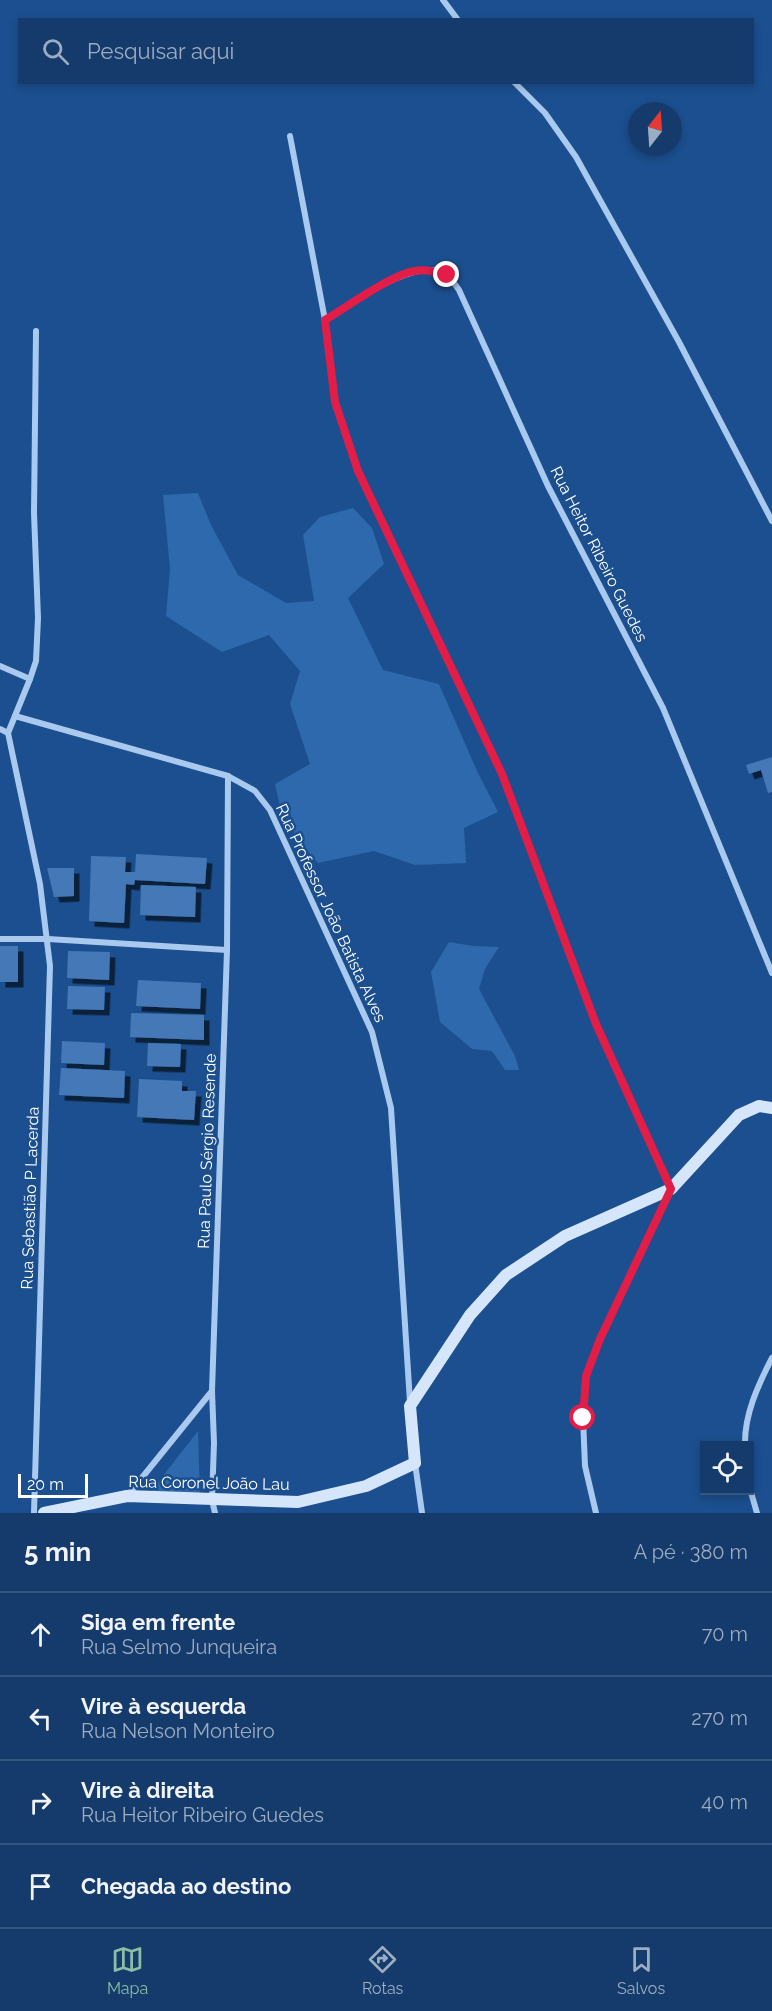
<!DOCTYPE html>
<html lang="pt">
<meta charset="utf-8">
<style>
:root{--surface:#143b6b;--page:#214673;--text:#f1f3f6;--muted:#9dadc1;--line:#33557e;--accent:#8abfa5}
body{margin:0;font-family:Raleway,sans-serif;background:var(--page);color:var(--text)}
.controls{position:absolute;right:18px;bottom:18px;display:grid;overflow:hidden;border-radius:0px;box-shadow:0 3px 9px #0003}
.controls button{width:54px;height:54px;display:grid;place-items:center;padding:0;border:0;border-bottom:2px solid var(--line);background:var(--surface);color:var(--text);font:30px sans-serif}
.compass{position:absolute;left:628px;top:102px;width:54px;height:54px;border-radius:50%;background:var(--surface);box-shadow:0 3px 9px #0003;rotate:17deg}
.scale{position:absolute;left:18px;bottom:15px;width:70px;box-sizing:border-box;padding-left:6px;border:3px solid #fff;border-top:0;font-size:16px;line-height:21px;white-space:nowrap;color:#fff;-webkit-text-stroke:4px #1b4f8f;paint-order:stroke}
.stop{position:absolute;width:18px;height:18px;margin:-14px;border:4px solid #e11d48;border-radius:50%;background:#fff}
.stop.end{background:#e11d48;border-color:#fff;box-shadow:0 2px 6px #0008}
.list{margin:0;padding:0;list-style:none}
h2{display:flex;justify-content:space-between;align-items:center;height:78px;margin:0;padding:0 24px;font-size:26px}
h2 small{font-size:20px;font-weight:400;color:var(--muted)}
.list li{display:grid;grid-template-columns:39px 1fr auto;gap:18px;align-items:center;box-sizing:border-box;height:84px;padding:0 24px;border-top:2px solid var(--line)}
.list b{display:block;font-size:22px;white-space:nowrap}
.list p{margin:0;font-size:20px;white-space:nowrap;color:var(--muted)}
.list em{font-size:20px;font-style:normal;color:var(--muted)}
.icon{flex:none;width:33px;height:33px;fill:none;stroke:currentColor;stroke-width:2;stroke-linecap:round;stroke-linejoin:round}
.map{position:relative;flex:none;width:772px;height:1513px;overflow:hidden}
.search{position:absolute;background:var(--surface);box-shadow:0 3px 9px #0003;left:18px;right:18px;top:18px;height:66px;display:flex;align-items:center;gap:15px;box-sizing:border-box;padding:0 21px;border-radius:0px;color:var(--muted);font-size:22px}
.sheet{height:414px;background:var(--surface)}
nav{display:flex;justify-content:space-around;align-items:center;box-sizing:border-box;height:84px;border-top:2px solid var(--line);background:var(--surface);font-size:16px;color:var(--muted)}
nav a{display:grid;justify-items:center;gap:3px}
nav .on{color:var(--accent)}
.map>svg:first-child{display:block}
.green{fill:#2e69ad}
.building{fill:#4478b7;filter:url(#shadow)}
.lines{fill:none;stroke-linecap:round;stroke-linejoin:round}
.street{stroke:#a9c9ee;stroke-width:6}
.secondary{stroke:#d6e6fa;stroke-width:12}
.route{stroke:#e11d48;stroke-width:8}
.labels{text-anchor:middle;dominant-baseline:central;stroke-width:5;stroke-linejoin:round;paint-order:stroke}
.street-label{font-size:16px;fill:#fff;stroke:#1b4f8f}
</style>
<div class="map">
<svg width="772" height="1513" viewBox="0 0 772 1513">
<defs>
<filter id="shadow"><feDropShadow dx="5.5" dy="5.5" stdDeviation="0" flood-color="#0009"/></filter>
</defs>
<rect width="100%" height="100%" fill="#1b4f8f"/>
<g class="green">
<polygon points="198,493 211,525 238,575 286,603 314,601 303,535 320,517 353,508 372,528 384,564 348,598 383,670 439,684 478,773 498,812 464,828 466,863 415,865 374,851 318,863 299,841 281,811 275,784 310,764 290,704 300,671 269,635 222,652 166,616 170,569 163,495"/>
<polygon points="449,942 473,946 499,947 485,969 479,989 515,1056 519,1070 505,1070 492,1051 472,1049 440,1022 431,972"/>
<polygon points="198,1431 200,1499 151,1491"/>
</g>
<g class="building">
<polygon points="772,757 772,792 768,793 761,770 749,774 746,765"/>
<polygon points="136,854 207,858 205,884 135,880 134,885 126,884 124,923 89,921 91,856 126,857 125,872 135,872"/>
<polygon points="47,868 74,868 74,896 54,897"/>
<polygon points="141,885 196,887 195,917 140,915"/>
<rect x="0" y="946" width="18" height="36"/>
<polygon points="68,951 110,952 109,980 67,978"/>
<polygon points="138,980 201,983 200,1009 136,1006"/>
<polygon points="68,986 105,987 104,1010 67,1009"/>
<polygon points="131,1013 204,1015 204,1040 130,1037"/>
<polygon points="62,1041 105,1043 104,1065 61,1063"/>
<polygon points="148,1043 181,1044 180,1067 147,1066"/>
<polygon points="61,1068 125,1071 124,1098 59,1095"/>
<polygon points="139,1079 182,1081 182,1091 196,1091 194,1120 137,1117"/>
</g>
<g class="lines">
<g class="street">
<polyline points="443,0 458,20"/>
<polyline points="514,82 545,113 576,157 679,342 772,521"/>
<polyline points="290,136 325,320 335,401 358,471 502,774 596,1024 671,1189 600,1339 586,1376 583,1418 585,1466 596,1513"/>
<path d="M325,320c27,-16 91,-66 122,-45 5,4 9,11 12,15l89,196 115,222 109,265"/>
<polyline points="0,666 30,679 8,733"/>
<polyline points="30,679 36,661 38,618 34,513 36,331"/>
<polyline points="15,716 228,776 255,791 270,810 372,1032 391,1108 410,1402"/>
<polyline points="0,729 8,733 40,884 50,966 34,1513"/>
<polyline points="0,939 48,939 227,950"/>
<polyline points="212,1391 214,1443 212,1500 215,1513"/>
<path d="M745,1446c-1,-31 13,-61 27,-88"/>
<polyline points="415,1463 422,1513"/>
<polyline points="750,1489 757,1513"/>
<polyline points="128,1495 212,1391 227,950 228,776"/>
</g>
<polyline class="secondary" points="44,1513 127,1496 298,1502 366,1486 415,1463 410,1406 470,1315 506,1275 565,1236 671,1189 739,1115 759,1106 772,1108"/>
</g>
<g class="lines">
<path class="route" d="M447,275c-11,-3 -21,-6 -32,-4 -23,3 -68,36 -90,49l10,82 23,69 144,303 94,250 75,165 -71,150 -14,37 -3,42"/>
</g>
<g class="labels">
<g class="street-label">
<text transform="translate(599 554) rotate(63)">Rua Heitor Ribeiro Guedes</text>
<text transform="translate(331 913) rotate(65)">Rua Professor João Batista Alves</text>
<text transform="translate(207 1151) rotate(-88)">Rua Paulo Sérgio Resende</text>
<text transform="translate(30 1198) rotate(-88)">Rua Sebastião P Lacerda</text>
<text transform="translate(209 1483) rotate(1)">Rua Coronel João Lau</text>
</g>
</g>
</svg>
<div class="controls">
<button><svg class="icon" aria-label="locate" viewBox="0 0 24 24"><circle cx="12" cy="12" r="6"/><path d="M12 2v4M12 18v4M2 12h4M18 12h4"/></svg></button>
</div>
<svg class="compass" viewBox="-18 -18 36 36"><path d="M0-13l5 13h-10z" fill="#e53935"/><path d="M0 13l5-13h-10z" fill="#9dadc1"/></svg>
<div class="scale">20 m</div>
<div class="stop" style="left:583px;top:1418px"></div>
<div class="stop end" style="left:447px;top:275px"></div>
<div class="search"><svg class="icon" aria-label="search" viewBox="0 0 24 24"><circle cx="10" cy="10" r="6"/><path d="M15 15l6 6"/></svg>Pesquisar aqui</div>
</div>
<section class="sheet">
<h2>5 min<small>A pé · 380 m</small></h2>
<ul class="list">
<li><svg class="icon" aria-label="ahead" viewBox="0 0 24 24"><path d="M12 20V5M6 11l6-6 6 6"/></svg><div><b>Siga em frente</b><p>Rua Selmo Junqueira</p></div><em>70 m</em></li>
<li><svg class="icon" aria-label="left" viewBox="0 0 24 24"><path d="M17 20v-9H6M10 6l-5 5 5 5"/></svg><div><b>Vire à esquerda</b><p>Rua Nelson Monteiro</p></div><em>270 m</em></li>
<li><svg class="icon" aria-label="right" viewBox="0 0 24 24"><path d="M7 20v-9h11M14 6l5 5-5 5"/></svg><div><b>Vire à direita</b><p>Rua Heitor Ribeiro Guedes</p></div><em>40 m</em></li>
<li><svg class="icon" aria-label="arrive" viewBox="0 0 24 24"><path d="M6 21V4h12l-3 4 3 4H6"/></svg><div><b>Chegada ao destino</b></div></li>
</ul>
</section>
<nav>
<a class="on"><svg class="icon" aria-label="map" viewBox="0 0 24 24"><path d="M3 6l6-2 6 2 6-2v14l-6 2-6-2-6 2zM9 4v14M15 6v14"/></svg>Mapa</a>
<a><svg class="icon" aria-label="directions" viewBox="0 0 24 24"><path d="M12 3l9 9-9 9-9-9zM9 14v-3h6M13 9l2 2-2 2"/></svg>Rotas</a>
<a><svg class="icon" aria-label="saved" viewBox="0 0 24 24"><path d="M7 4h10v16l-5-4-5 4z"/></svg>Salvos</a>
</nav>
